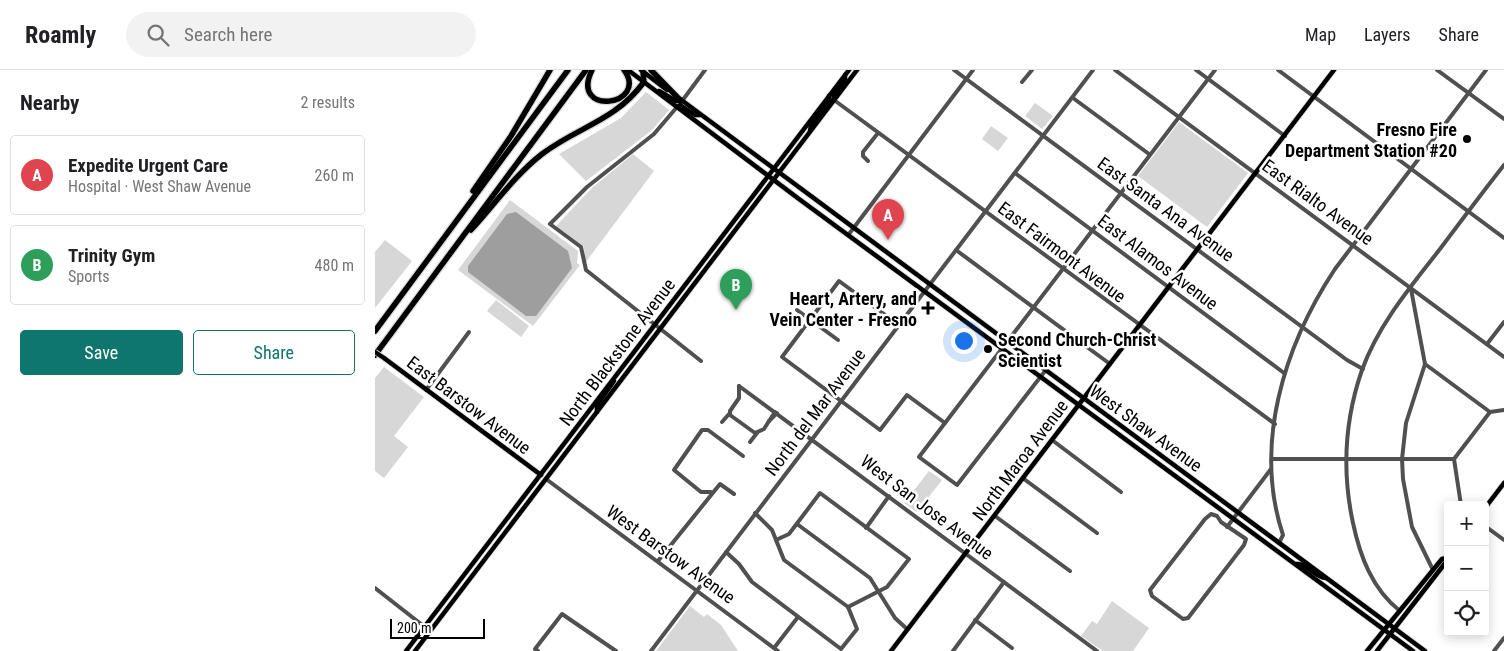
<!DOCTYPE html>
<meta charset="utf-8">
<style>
:root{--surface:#fff;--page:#f2f2f2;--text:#202124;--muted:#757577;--line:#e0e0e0;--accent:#0f766e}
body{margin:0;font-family:"Roboto Condensed",sans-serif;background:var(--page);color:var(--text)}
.controls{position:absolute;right:15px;bottom:15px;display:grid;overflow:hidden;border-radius:5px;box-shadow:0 2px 12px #0003}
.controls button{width:45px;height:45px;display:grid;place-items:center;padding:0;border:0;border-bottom:1px solid var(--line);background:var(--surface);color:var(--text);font:25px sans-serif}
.scale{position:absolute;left:15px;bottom:12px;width:95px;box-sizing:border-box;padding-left:5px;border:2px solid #000;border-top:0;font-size:14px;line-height:18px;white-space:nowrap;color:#000;-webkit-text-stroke:4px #fff;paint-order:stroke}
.you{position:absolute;left:588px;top:270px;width:18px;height:18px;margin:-12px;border:4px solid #fff;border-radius:50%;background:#1a73e8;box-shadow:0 0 0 8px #1a73e833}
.badge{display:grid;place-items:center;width:32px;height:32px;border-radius:50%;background:var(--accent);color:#fff;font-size:16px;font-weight:700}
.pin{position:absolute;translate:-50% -41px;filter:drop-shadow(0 1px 2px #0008)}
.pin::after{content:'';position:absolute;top:26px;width:18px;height:15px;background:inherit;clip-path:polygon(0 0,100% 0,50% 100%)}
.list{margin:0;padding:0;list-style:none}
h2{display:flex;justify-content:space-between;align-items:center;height:65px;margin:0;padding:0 20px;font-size:21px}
h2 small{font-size:16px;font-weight:400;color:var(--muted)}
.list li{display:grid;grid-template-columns:32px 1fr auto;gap:15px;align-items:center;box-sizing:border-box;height:80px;margin:0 10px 10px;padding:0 10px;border:1px solid var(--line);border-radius:5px}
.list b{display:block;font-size:19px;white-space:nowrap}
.list p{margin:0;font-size:16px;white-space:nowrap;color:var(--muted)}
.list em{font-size:16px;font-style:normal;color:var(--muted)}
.actions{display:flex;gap:10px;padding:15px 20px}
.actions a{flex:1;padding:11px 0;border:1px solid var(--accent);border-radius:5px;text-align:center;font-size:18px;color:var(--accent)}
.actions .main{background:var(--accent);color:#fff}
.icon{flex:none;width:28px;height:28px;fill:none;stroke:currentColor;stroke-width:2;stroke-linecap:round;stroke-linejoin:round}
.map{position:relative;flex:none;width:1129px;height:581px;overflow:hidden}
header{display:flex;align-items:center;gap:30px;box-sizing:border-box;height:70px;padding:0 25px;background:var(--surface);border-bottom:1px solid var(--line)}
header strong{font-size:24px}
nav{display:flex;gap:28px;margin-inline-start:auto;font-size:18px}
.search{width:350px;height:45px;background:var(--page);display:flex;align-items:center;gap:12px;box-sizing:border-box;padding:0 18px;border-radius:28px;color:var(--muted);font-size:19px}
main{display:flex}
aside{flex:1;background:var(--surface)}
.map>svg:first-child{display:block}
.green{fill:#d7d7d7}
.water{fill:#9e9e9e}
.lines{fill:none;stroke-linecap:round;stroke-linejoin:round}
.major-casing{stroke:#dbdbdb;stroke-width:6}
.highway-casing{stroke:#dbdbdb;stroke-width:8}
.minor{stroke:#505050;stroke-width:4}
.major{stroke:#000;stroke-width:4.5}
.highway{stroke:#000;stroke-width:5.5}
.major-bridge-casing{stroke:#dbdbdb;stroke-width:6;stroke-linecap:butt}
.major-bridge{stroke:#000;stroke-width:4.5}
.poi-dot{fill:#000;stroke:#fff;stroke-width:2}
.labels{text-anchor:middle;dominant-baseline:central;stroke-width:5;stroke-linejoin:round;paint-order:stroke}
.poi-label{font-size:18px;font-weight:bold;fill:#000;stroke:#fff;text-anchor:end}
.street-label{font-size:18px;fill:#000;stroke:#fff}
</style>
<header>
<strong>Roamly</strong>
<div class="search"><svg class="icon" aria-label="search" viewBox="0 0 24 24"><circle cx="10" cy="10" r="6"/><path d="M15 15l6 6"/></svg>Search here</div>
<nav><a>Map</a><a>Layers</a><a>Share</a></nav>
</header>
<main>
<aside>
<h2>Nearby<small>2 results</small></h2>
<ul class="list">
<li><span class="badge" style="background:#e0444e">A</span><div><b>Expedite Urgent Care</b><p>Hospital · West Shaw Avenue</p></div><em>260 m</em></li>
<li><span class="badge" style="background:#2e9e5b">B</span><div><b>Trinity Gym</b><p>Sports</p></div><em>480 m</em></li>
</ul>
<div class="actions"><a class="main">Save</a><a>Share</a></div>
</aside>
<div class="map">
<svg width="1129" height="581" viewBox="0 0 1129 581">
<rect width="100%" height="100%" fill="#fff"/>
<g class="green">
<polygon points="271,22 294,40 277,60 211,111 184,84 246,48"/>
<polygon points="660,33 678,46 667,59 650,46"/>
<polygon points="804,52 873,103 832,157 763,106"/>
<polygon points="616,56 633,68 623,81 607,69"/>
<polygon points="258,84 279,101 210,193 209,177 181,156 217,118"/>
<polygon points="135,130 203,181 202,193 205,195 158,256 83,200"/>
<polygon points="10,170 37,191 0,238 0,182"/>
<polygon points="121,230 154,256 146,267 112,241"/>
<polygon points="9,297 49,327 19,366 33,377 9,408 0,401 0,308"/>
<polygon points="554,401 567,410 542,442 529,433"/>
<polygon points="737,531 774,558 758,581 728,581 706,566 717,551 722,554"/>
<polygon points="315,536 329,547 332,544 346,555 363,581 281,581"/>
</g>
<polygon class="water" points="141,142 193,181 197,198 161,246 151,246 93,202 93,196 132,144"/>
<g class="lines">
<defs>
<g id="major">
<polyline points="253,0 424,129 1038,581"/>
<polyline points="266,0 292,20"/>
<polyline points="284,21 301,31 307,31"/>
<polyline points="305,29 1050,581"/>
<polyline points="459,30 459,25 470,10 470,5"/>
<polyline points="302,37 305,35 320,45 325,45"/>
<polyline points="435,61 436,55 455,31 454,26"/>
<polyline points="9,288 166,405"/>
<polyline points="222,342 222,335 239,311"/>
<polyline points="1110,438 1129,413"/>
<path d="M921,494c11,-1 18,13 30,14"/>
<polyline points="31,581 474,0"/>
<polyline points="40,581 482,0"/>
<polyline points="516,581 959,0"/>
<polyline points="992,581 1067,489 1072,488"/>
<polyline points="1002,581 1071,492 1073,486"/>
</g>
<g id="highway">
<path d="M217,0c-23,47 58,36 32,0"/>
<polyline points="276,0 306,31"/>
<polyline points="98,121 136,66 175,0"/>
<path d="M96,160c23,-25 44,-55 71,-76 37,-28 72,-32 102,-72l-1,-10"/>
<polyline points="0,261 193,0"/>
<polyline points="0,285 211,0"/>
</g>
</defs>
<use href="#major" class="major-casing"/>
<use href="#highway" class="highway-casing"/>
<g class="minor">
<polyline points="579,0 972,290 988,299"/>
<polyline points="740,0 1129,287"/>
<polyline points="821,0 910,66"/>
<polyline points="903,0 1129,168"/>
<polyline points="1062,0 1129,49"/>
<polyline points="647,12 657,0"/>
<polyline points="698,28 774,84"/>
<polyline points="459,30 900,354"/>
<polyline points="307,31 330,0"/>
<polyline points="302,37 279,64 212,117 175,154 206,177 211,200 326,291"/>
<polyline points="493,91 488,86 488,82 503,63"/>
<polyline points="640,103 909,303"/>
<polyline points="474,164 598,0"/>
<polyline points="581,180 735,294"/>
<polyline points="1036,219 1050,294 1031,353 1027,389 1028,409 1037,457 1058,500"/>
<polyline points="422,240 463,270"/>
<polyline points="524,255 464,211 407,287 505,360 532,325 570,353"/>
<polyline points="1112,274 1129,252"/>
<polyline points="1050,294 1115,342"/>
<polyline points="670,301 582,415 544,387 840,0"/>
<polyline points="364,316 722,581"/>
<polyline points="364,316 364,328 355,341 355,345 380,363 389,359 394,351"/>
<polyline points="51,320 94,262"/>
<polyline points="400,342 394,351 402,343"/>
<polyline points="347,352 354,344"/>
<polyline points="677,370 746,422"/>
<polyline points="375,372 382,363"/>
<polyline points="897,389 1079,389"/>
<polyline points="171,409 403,581"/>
<polyline points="649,409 722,463"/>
<polyline points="336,422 326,422 299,400 327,360 333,360 368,386"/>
<polyline points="1086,435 1079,389 1115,342 1129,340"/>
<polygon points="836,444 842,446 846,452 871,469 869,475 813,548 808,549 777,526 775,520 830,449"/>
<polyline points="620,446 695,501"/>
<polyline points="422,454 495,508 520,548 532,559"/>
<polyline points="1110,456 1129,470"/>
<polyline points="852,457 896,399"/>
<polyline points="491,458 514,426"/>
<polyline points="401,470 414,464 445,423 534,489 512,517 473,537"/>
<path d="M904,473l4,-8c-30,-90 1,-189 52,-266l151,-199"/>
<polyline points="351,482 364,494 377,512 466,579 482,559 473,537 409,490 397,460 380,443"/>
<polyline points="283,491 345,414 359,424"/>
<polyline points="0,518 55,561"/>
<path d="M1025,541c-28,-22 -40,-55 -47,-88 -11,-51 -8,-104 9,-153 16,-45 49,-84 78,-121 21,-28 42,-56 64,-84"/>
<polyline points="600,550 637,578"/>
<polyline points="399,578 423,547"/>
<polyline points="163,581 160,579 187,544 241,581"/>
<polyline points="276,581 718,0"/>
<polyline points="578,581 629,512"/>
<polyline points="1119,581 1129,568"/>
</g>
<use href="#major" class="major"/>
<use href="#highway" class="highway"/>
<defs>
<polyline id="major-bridge" points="0,282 9,288"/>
</defs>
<use href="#major-bridge" class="major-bridge-casing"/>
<use href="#major-bridge" class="major-bridge"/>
</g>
<g class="poi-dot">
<circle cx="1092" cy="69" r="5"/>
<path d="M550.5 230.5h5v5h5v5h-5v5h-5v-5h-5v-5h5z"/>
<circle cx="613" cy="279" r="5"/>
</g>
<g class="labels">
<g class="poi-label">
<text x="1082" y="59">Fresno Fire<tspan x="1082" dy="21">Department Station #20</tspan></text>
<text x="542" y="228">Heart, Artery, and<tspan x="542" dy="21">Vein Center - Fresno</tspan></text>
<text x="623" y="269" text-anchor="start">Second Church-Christ<tspan x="623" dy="21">Scientist</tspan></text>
</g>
<g class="street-label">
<text transform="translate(943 132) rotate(36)">East Rialto Avenue</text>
<text transform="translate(791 139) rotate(36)">East Santa Ana Avenue</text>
<text transform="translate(687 182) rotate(37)">East Fairmont Avenue</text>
<text transform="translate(783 192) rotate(37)">East Alamos Avenue</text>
<text transform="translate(242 282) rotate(-53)">North Blackstone Avenue</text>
<text transform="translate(94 335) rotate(37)">East Barstow Avenue</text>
<text transform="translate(440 342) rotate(-53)">North del Mar Avenue</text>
<text transform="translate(771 358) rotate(36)">West Shaw Avenue</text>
<text transform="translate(645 390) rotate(-53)">North Maroa Avenue</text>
<text transform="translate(552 437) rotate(37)">West San Jose Avenue</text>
<text transform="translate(296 484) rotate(36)">West Barstow Avenue</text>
</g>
</g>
</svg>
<div class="controls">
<button>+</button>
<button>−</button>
<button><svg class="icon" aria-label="locate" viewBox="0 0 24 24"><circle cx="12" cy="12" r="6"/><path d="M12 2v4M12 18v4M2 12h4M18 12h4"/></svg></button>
</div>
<div class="scale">200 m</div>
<div class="you"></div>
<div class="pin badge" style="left:513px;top:170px;background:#e0444e">A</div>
<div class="pin badge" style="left:361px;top:240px;background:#2e9e5b">B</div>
</div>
</main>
